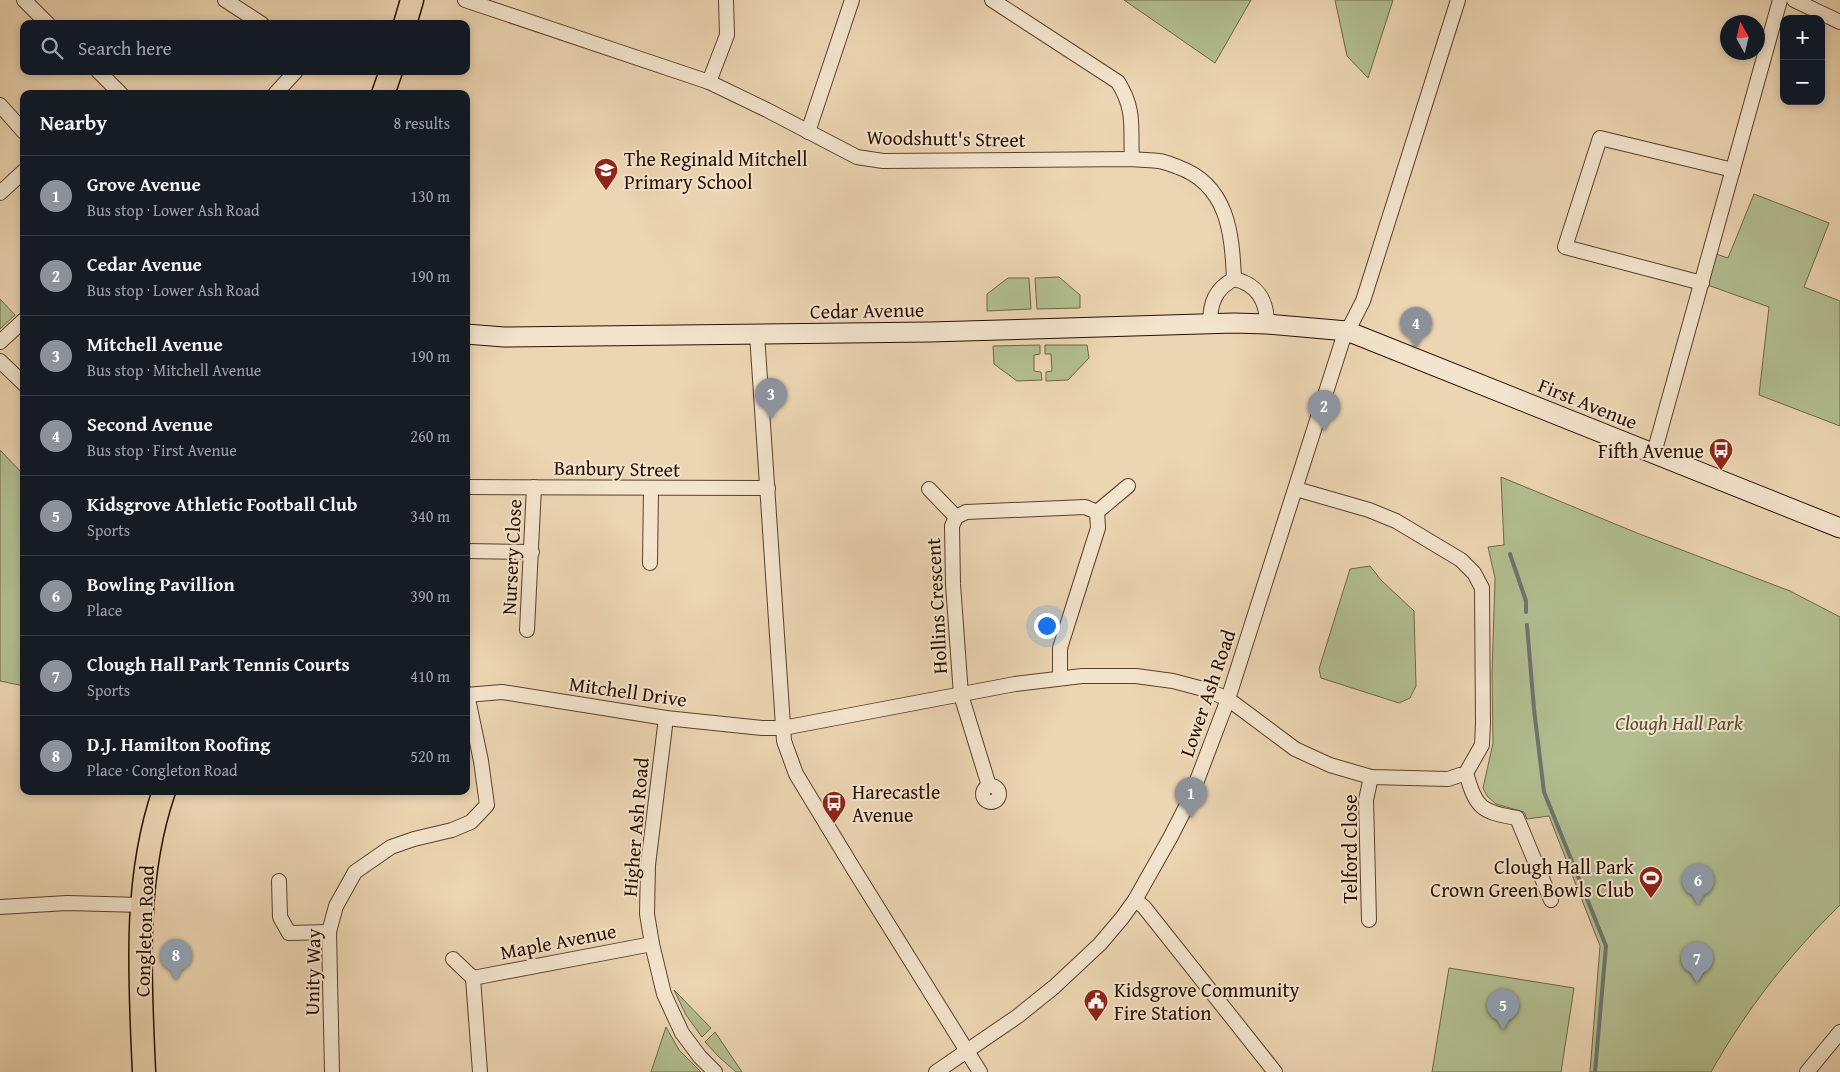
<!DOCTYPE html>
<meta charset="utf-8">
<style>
:root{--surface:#171b24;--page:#242831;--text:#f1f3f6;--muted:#9ea1a6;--line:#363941;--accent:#8c9099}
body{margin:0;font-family:"Gentium Book Plus",serif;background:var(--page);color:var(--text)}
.controls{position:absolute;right:15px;top:15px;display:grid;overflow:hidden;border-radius:10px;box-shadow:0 2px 8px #0003}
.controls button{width:45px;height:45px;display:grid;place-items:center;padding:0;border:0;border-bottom:1px solid var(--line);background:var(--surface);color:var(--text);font:25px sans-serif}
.compass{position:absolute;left:1720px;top:15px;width:45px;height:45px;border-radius:50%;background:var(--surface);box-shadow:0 2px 8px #0003;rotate:352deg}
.you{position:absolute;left:1046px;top:625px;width:18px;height:18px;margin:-12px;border:4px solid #fff;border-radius:50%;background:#1a73e8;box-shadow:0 0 0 8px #1a73e833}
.badge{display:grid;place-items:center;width:32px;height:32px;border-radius:50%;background:var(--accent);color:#fff;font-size:16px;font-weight:700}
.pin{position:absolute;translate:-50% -41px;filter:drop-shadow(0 1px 2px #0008)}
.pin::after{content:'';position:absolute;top:26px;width:18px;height:15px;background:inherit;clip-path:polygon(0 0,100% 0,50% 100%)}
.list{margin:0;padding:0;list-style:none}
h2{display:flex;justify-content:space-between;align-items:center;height:65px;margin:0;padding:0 20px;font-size:21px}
h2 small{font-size:16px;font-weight:400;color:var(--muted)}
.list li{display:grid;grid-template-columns:32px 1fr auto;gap:15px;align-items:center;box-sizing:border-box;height:80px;padding:0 20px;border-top:1px solid var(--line)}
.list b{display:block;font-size:19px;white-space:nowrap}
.list p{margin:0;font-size:16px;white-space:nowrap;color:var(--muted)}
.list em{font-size:16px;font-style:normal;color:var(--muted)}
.icon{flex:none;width:28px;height:28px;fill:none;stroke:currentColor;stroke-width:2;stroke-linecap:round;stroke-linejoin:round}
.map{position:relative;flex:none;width:1840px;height:1072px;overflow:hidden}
.search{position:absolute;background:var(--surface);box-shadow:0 2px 8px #0003;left:20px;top:20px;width:450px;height:55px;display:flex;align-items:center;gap:12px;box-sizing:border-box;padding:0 18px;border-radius:10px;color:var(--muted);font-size:19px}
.panel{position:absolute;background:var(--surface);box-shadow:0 2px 8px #0003;left:20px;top:90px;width:450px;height:705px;border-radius:10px}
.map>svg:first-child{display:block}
.green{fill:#b2be90;stroke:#6e6648}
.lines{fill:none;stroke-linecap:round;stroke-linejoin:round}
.stream{stroke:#70736e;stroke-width:4}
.minor-casing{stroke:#5a402c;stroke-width:16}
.secondary-casing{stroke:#2a0f00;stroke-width:21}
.trunk-casing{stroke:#2a0f00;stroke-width:25}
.minor{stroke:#f3e4cd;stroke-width:14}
.secondary{stroke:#f3e4cd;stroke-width:19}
.trunk{stroke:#ecd5b2;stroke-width:22}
.labels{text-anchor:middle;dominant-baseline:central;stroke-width:4;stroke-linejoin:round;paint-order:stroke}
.street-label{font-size:20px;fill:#2a0f00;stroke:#f3e4cd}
.poi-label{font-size:20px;fill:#2a0f00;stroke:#f3e4cd;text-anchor:start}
.park-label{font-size:20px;font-style:italic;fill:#5a4c32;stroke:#f3e4cd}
</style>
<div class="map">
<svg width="1840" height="1072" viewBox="0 0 1840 1072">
<rect width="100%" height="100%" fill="#ecd5b2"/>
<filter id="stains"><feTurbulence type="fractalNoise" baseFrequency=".004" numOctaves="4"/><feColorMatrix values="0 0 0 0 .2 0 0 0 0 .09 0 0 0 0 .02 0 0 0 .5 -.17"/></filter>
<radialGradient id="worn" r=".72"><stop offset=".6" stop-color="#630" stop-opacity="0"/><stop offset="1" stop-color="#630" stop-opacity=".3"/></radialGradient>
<g class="green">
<polygon points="1124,0 1251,0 1215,63"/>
<polygon points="1335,0 1393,0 1368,78 1347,56"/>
<polygon points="1754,194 1829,223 1804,287 1840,301 1840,426 1759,395 1769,307 1702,283 1710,252 1728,258"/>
<polygon points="1059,277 1080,295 1080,308 1037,309 1035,278"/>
<polygon points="1008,278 1029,278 1031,309 987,311 987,294"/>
<polygon points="0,299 15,315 0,329"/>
<polygon points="1040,345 1040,354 1034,355 1034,371 1041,372 1042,380 1017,381 994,364 993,346"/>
<polygon points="1045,345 1087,345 1089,358 1068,380 1046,381 1046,372 1052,371 1051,354 1045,354"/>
<polygon points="0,450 24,475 24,686 0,681"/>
<path d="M1501,477l136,56 153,58 50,26v288c-51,50 -94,105 -129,167h-121l10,-126 -51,-130 -22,3 -3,-7 -28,-8 -9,-8 -4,-8 10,-45 -1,-69 3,-96 -7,-31 16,-2z"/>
<polygon points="1370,566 1381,580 1414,611 1416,686 1410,698 1399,703 1321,678 1319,669 1350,569"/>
<polygon points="1449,968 1574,988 1561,1072 1432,1072"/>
<polygon points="674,990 711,1028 702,1037 686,1015"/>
<polygon points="666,1027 679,1050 701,1072 651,1072"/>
<polygon points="715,1032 742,1072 736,1072 719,1057 705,1042"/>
</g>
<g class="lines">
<g class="stream">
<polyline points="1510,554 1526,601 1526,612"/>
<polyline points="1527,625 1534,709 1544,792 1606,946 1595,1072"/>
</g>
<defs>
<g id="minor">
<polyline points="24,0 48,24"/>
<polyline points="225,0 262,24"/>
<path d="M465,0l244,82 58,28 90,47 26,4 249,-2c9,1 19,1 27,2 7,1 13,4 19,6 50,18 54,66 56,112 -19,10 -24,24 -24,45"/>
<path d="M992,0l126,82c18,29 12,46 14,77"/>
<polyline points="1794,0 1840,22"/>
<polyline points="98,71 121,94"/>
<polyline points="709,82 727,35 726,0"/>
<polyline points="275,94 296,71"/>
<polyline points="0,105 24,132"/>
<polyline points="808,132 852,0"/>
<polyline points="0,193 24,171"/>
<path d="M1234,279c23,5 33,21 33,45"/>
<polyline points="1702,283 1565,247 1600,138 1733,170"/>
<polyline points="757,334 784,741 796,774 853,868 980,1072"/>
<polyline points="0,342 24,320"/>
<polyline points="0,361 24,384"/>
<polyline points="1654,453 1780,0"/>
<polyline points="466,487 768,488"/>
<polyline points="929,489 956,517"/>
<polyline points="1097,512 1128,486"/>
<polyline points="466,551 532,552"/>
<polyline points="650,563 651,489"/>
<polyline points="527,630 534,487"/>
<polyline points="466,695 502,692 666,718 762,728 783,728 1015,684 1082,676 1136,676 1173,681 1207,690 1228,699 1295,749 1330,765 1371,777 1448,779 1466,773 1482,745 1483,723 1482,588 1474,573 1461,560 1396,521 1369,510 1296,489"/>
<polyline points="666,718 648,865 647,914 652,944 664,994 682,1033 700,1057 715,1072"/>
<path d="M1466,773c10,34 14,39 51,45l34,82"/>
<circle cx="991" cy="794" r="8"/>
<polyline points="989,786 961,695 953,584 952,526 956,517 966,512 1085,507 1097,512 1098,528 1060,648 1060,678"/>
<polyline points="279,881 280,917 289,933 329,932"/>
<polyline points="1135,900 1144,907 1275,1072"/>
<polyline points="0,907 67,903 142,905"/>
<polyline points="1369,920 1366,800 1371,777"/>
<polyline points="453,959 473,978"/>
<polyline points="332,1072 329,932 336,906 355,872 391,847 414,839 452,830 471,822 487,805 481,761 467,694"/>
<polyline points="480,1072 473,978 652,944"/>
<polyline points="936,1072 1018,1016 1054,987 1100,944 1122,918 1135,900 1170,838 1190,799 1228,699 1342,342 1363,301 1458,0"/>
<polyline points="1807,1072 1840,1032"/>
</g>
<polyline id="secondary" points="466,334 504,337 930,332 1234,323 1267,324 1347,331 1840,528"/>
<g id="trunk">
<polyline points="405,24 412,0"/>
<polyline points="383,94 391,71"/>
<path d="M144,1072c-4,-94 -11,-191 20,-281"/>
</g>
</defs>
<use href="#minor" class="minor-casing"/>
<use href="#secondary" class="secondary-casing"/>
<use href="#trunk" class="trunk-casing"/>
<use href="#minor" class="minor"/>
<use href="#secondary" class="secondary"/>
<use href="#trunk" class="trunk"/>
</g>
<defs>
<symbol id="school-pin" viewBox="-11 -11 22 30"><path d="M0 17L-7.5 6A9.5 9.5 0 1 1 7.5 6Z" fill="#8f2418" stroke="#f3e4cd"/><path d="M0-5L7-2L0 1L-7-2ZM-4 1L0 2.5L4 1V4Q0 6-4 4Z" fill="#fff"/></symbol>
<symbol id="bus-pin" viewBox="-11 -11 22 30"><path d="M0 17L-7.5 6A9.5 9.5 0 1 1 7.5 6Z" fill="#8f2418" stroke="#f3e4cd"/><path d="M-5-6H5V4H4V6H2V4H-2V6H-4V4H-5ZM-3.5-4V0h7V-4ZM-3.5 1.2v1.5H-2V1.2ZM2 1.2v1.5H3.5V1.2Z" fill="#fff"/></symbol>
<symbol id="stadium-pin" viewBox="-11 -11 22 30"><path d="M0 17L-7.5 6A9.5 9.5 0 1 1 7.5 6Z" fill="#8f2418" stroke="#f3e4cd"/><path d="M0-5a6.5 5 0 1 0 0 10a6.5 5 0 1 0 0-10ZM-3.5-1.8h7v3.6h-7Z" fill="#fff"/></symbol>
<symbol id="civic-pin" viewBox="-11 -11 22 30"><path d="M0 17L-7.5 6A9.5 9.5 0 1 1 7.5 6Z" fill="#8f2418" stroke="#f3e4cd"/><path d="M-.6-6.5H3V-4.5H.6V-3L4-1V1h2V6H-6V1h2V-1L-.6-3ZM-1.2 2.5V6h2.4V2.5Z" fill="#fff"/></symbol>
</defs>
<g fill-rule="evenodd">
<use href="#school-pin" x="592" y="156" width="28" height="38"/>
<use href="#bus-pin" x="1707" y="436" width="28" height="38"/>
<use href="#bus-pin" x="820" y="789" width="28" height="38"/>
<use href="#stadium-pin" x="1637" y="864" width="28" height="38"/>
<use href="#civic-pin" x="1082" y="987" width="28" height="38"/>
</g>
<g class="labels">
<g class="street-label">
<text transform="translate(946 138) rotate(1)">Woodshutt's Street</text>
<text transform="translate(867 310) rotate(-1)">Cedar Avenue</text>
<text transform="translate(1588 403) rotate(22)">First Avenue</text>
<text transform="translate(617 468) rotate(1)">Banbury Street</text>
<text transform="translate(511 557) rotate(-87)">Nursery Close</text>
<text transform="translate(936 606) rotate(-93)">Hollins Crescent</text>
<text transform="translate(628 691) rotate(8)">Mitchell Drive</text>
<text transform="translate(1207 693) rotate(-71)">Lower Ash Road</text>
<text transform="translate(635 827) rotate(-85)">Higher Ash Road</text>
<text transform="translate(1349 849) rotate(-90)">Telford Close</text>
<text transform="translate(144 931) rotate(-88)">Congleton Road</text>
<text transform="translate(558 941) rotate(-11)">Maple Avenue</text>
<text transform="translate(312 972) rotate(-89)">Unity Way</text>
</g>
<g class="poi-label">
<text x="624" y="158">The Reginald Mitchell<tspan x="624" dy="23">Primary School</tspan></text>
<text x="1704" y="450" text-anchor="end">Fifth Avenue</text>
<text x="852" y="791">Harecastle<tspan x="852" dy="23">Avenue</tspan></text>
<text x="1634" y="866" text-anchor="end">Clough Hall Park<tspan x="1634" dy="23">Crown Green Bowls Club</tspan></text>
<text x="1114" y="989">Kidsgrove Community<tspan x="1114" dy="23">Fire Station</tspan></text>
</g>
<g class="park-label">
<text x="1679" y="722">Clough Hall Park</text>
</g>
</g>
<rect width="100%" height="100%" filter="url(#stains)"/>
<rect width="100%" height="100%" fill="url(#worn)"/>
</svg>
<div class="controls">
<button>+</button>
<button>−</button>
</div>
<svg class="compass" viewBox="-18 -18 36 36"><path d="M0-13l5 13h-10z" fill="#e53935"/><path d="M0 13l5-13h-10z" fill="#9ea1a6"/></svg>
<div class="you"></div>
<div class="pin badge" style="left:1191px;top:818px">1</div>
<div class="pin badge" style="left:1324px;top:431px">2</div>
<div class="pin badge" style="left:771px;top:419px">3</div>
<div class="pin badge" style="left:1416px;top:348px">4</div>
<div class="pin badge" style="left:1503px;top:1030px">5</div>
<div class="pin badge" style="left:1698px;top:905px">6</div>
<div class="pin badge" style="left:1697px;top:983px">7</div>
<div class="pin badge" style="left:176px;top:980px">8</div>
<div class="search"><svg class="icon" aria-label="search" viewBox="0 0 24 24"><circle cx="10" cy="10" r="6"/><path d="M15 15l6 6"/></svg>Search here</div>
<section class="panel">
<h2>Nearby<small>8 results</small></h2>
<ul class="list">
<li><span class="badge">1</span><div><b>Grove Avenue</b><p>Bus stop · Lower Ash Road</p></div><em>130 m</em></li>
<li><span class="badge">2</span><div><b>Cedar Avenue</b><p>Bus stop · Lower Ash Road</p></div><em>190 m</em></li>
<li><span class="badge">3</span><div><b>Mitchell Avenue</b><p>Bus stop · Mitchell Avenue</p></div><em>190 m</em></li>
<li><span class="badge">4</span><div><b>Second Avenue</b><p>Bus stop · First Avenue</p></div><em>260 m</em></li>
<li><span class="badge">5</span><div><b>Kidsgrove Athletic Football Club</b><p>Sports</p></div><em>340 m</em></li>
<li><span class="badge">6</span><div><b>Bowling Pavillion</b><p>Place</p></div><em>390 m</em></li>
<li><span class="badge">7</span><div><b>Clough Hall Park Tennis Courts</b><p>Sports</p></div><em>410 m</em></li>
<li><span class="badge">8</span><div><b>D.J. Hamilton Roofing</b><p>Place · Congleton Road</p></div><em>520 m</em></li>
</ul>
</section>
</div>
